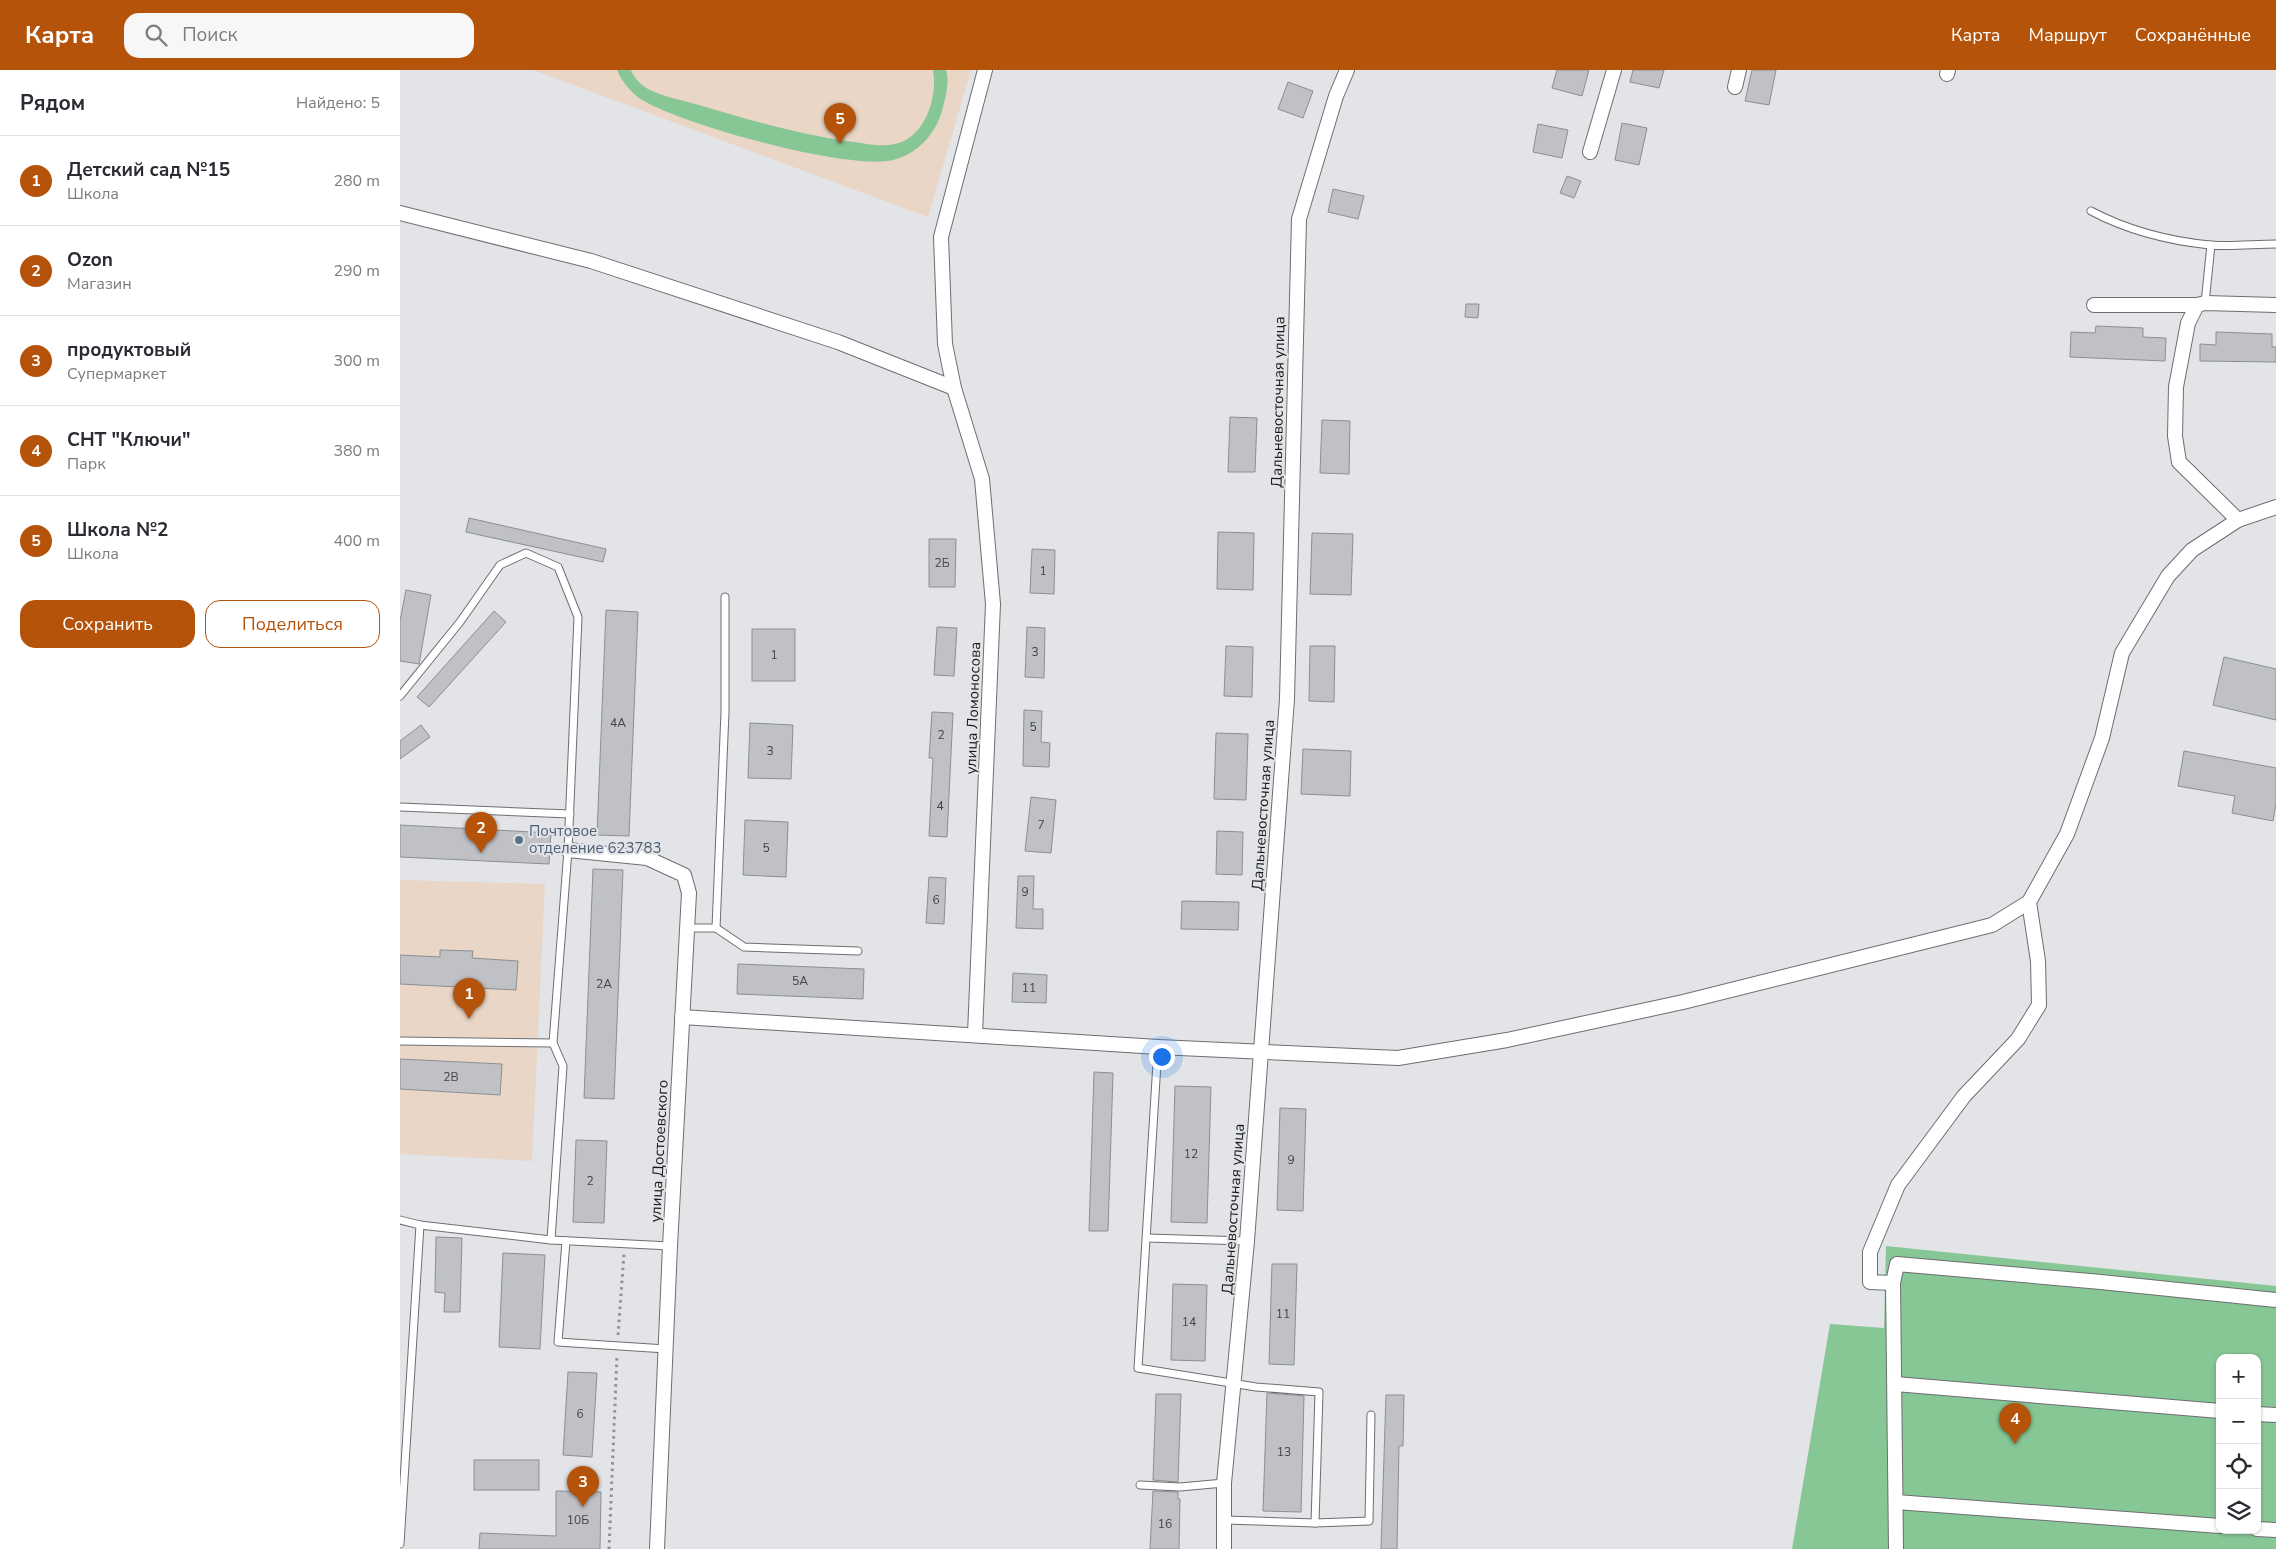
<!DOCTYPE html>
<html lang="ru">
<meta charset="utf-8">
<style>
:root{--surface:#fff;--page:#f7f7f7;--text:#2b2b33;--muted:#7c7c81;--line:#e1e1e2;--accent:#b45309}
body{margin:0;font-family:"Nunito Sans",sans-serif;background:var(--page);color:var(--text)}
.controls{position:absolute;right:15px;bottom:15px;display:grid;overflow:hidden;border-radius:10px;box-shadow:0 1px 4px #0004}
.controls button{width:45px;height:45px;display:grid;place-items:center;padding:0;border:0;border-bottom:1px solid var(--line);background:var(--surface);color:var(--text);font:25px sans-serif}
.you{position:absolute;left:761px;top:986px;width:18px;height:18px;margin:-12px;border:4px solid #fff;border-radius:50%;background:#1a73e8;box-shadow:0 0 0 8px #1a73e833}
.badge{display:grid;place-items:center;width:32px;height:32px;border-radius:50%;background:var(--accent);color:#fff;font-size:16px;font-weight:700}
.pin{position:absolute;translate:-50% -41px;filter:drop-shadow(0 1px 2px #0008)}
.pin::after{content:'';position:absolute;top:26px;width:18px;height:15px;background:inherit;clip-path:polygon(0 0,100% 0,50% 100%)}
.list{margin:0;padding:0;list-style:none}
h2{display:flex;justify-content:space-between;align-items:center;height:65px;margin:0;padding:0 20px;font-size:21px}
h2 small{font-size:16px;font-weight:400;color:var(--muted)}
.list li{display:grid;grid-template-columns:32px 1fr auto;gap:15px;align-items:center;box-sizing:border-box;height:90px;padding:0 20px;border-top:1px solid var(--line)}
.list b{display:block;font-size:19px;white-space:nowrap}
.list p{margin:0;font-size:16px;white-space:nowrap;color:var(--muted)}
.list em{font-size:16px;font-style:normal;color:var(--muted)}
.actions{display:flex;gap:10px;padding:15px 20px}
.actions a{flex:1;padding:11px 0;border:1px solid var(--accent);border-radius:15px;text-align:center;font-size:18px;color:var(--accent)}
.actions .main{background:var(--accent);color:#fff}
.icon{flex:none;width:28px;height:28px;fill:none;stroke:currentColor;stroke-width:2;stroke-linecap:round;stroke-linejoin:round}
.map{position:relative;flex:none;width:1876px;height:1479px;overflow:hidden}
header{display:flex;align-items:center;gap:30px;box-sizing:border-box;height:70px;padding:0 25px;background:var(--accent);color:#fff}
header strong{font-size:24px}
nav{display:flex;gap:28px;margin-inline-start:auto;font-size:18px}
.search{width:350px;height:45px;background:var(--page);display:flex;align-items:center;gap:12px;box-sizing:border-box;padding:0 18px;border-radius:15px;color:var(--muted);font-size:19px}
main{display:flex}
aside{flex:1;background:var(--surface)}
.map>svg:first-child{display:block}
.education{fill:#e9d6c6}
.green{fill:#87c695;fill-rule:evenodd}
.building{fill:#bfc1c5;stroke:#8c8e91}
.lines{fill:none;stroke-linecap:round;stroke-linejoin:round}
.service-casing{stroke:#6d6e71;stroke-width:9}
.minor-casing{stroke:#6d6e71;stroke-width:16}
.path{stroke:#919294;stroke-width:3;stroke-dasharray:2.5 4;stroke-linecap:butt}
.service{stroke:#fff;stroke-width:7}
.minor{stroke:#fff;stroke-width:14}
.service-dot{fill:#5c6f8a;stroke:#e2e4e7;stroke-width:2}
.labels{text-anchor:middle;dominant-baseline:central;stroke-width:4;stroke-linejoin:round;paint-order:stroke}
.number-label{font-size:12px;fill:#424345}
.street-label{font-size:15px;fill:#18191a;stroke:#e2e4e7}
.service-label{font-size:15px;fill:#4e5e75;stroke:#e2e4e7;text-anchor:start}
</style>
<header>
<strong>Карта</strong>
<div class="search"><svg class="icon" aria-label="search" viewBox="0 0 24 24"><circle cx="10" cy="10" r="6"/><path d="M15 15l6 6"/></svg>Поиск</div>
<nav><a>Карта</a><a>Маршрут</a><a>Сохранённые</a></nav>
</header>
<main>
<aside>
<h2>Рядом<small>Найдено: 5</small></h2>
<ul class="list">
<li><span class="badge">1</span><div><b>Детский сад №15</b><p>Школа</p></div><em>280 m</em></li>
<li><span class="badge">2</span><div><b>Ozon</b><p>Магазин</p></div><em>290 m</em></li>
<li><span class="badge">3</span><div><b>продуктовый</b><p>Супермаркет</p></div><em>300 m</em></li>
<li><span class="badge">4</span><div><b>СНТ &quot;Ключи&quot;</b><p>Парк</p></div><em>380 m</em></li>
<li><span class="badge">5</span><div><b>Школа №2</b><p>Школа</p></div><em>400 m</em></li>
</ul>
<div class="actions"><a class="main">Сохранить</a><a>Поделиться</a></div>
</aside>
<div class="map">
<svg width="1876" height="1479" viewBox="0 0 1876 1479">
<rect width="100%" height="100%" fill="#e2e4e7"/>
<g class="education">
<polygon points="133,0 571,0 528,147"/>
<polygon points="0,810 145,814 132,1091 0,1084"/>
</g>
<g class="green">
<path d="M217,0h14c3,8 10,15 17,19 16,8 34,11 51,16 50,15 102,30 155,37 13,2 28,5 41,2 30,-6 43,-47 38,-74h13c4,13 -1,29 -4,41 -7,24 -25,43 -49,49 -45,11 -208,-35 -249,-59 -11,-6 -23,-20 -27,-31z"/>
<path d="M1486,1176l390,40v263h-484l38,-225 54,4zM1820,1288h37v172h-37z"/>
</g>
<g class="building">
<polygon points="1157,0 1189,0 1182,26 1152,18"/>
<polygon points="1233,0 1264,0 1259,18 1230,12"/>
<polygon points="1352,0 1376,0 1369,35 1345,31"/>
<polygon points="888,12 913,21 903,48 878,39"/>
<polygon points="1222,53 1247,58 1239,95 1215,90"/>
<polygon points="1138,54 1168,60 1162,88 1133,82"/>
<polygon points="1167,106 1181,111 1174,128 1160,123"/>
<polygon points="933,119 964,126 958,149 928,142"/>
<polygon points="1066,234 1079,234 1078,248 1065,247"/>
<polygon points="1696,256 1743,258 1743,267 1766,268 1765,291 1670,287 1671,262 1695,263"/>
<polygon points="1816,262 1872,264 1872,277 1876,277 1876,292 1800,291 1800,274 1816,275"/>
<polygon points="830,347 857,348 855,402 828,402"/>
<polygon points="922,350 950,351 949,404 920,403"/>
<polygon points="69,448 206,479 203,492 66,462"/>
<polygon points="818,462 854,463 853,520 817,519"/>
<polygon points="912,463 953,464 951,525 910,524"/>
<polygon points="529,469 556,469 555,517 529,517"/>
<polygon points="632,479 655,480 654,524 630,523"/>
<polygon points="6,520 31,525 19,594 0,591 0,551"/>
<polygon points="206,540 238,542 229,766 197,765"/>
<polygon points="94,541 106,552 29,637 17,627"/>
<polygon points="537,557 557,558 554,606 534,605"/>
<polygon points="627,557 645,558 644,608 625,607"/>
<rect x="352" y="559" width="43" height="52"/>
<polygon points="826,576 853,577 852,627 824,626"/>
<polygon points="910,576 935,576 934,632 909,631"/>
<polygon points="1824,587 1876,599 1876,650 1813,635"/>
<polygon points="624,640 642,641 641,672 650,673 649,697 623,696"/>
<polygon points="532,642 553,643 547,767 529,766 533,688 529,688"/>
<polygon points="350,653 393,655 391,709 348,708"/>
<polygon points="21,655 30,667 0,689 0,671"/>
<polygon points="816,663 848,664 846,730 814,729"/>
<polygon points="903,679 951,681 950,726 901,724"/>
<polygon points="1784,681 1876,698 1876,733 1873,751 1832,743 1835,726 1778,716"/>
<polygon points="631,727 656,730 651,783 625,781"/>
<polygon points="345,750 388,752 386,807 343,805"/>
<polygon points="0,755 151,763 149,794 0,787"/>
<polygon points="817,761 843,762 842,805 816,804"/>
<polygon points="193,799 223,800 214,1029 184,1028"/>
<polygon points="618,806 634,806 633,839 643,839 643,859 616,858"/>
<polygon points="529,807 546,808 544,854 526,853"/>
<polygon points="782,831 839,832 838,860 781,859"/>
<polygon points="40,880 73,881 72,888 118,891 116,920 0,914 0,885 40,887"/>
<polygon points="338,894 464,899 463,929 337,924"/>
<polygon points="613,903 647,905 646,933 612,932"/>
<polygon points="0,989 102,994 100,1025 0,1019"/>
<polygon points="694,1002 713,1003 708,1161 689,1161"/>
<polygon points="775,1016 811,1017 807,1153 771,1152"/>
<polygon points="880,1038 906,1039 903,1141 877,1140"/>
<polygon points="176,1070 207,1071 204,1153 173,1152"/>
<polygon points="36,1167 62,1168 60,1242 44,1242 45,1223 35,1222"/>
<polygon points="103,1183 145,1185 140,1279 99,1277"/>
<polygon points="872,1194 897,1194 894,1295 869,1294"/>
<polygon points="773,1214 807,1215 805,1291 771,1290"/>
<polygon points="168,1302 197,1303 192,1387 163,1385"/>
<polygon points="867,1323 904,1326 901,1442 863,1441"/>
<polygon points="756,1324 781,1324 778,1412 753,1410"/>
<polygon points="986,1325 1004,1325 1003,1376 999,1376 997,1479 981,1479"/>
<rect x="74" y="1390" width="65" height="30"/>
<polygon points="156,1421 201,1422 200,1479 79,1479 80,1463 156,1466"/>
<polygon points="753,1421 778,1422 778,1429 780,1429 779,1479 750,1479"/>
</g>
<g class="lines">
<defs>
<g id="service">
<path d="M1691,141c36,19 79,30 119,34 22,2 44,-1 66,-1"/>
<polyline points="1805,233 1811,175"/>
<polyline points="0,626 60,552 100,495 126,483 158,497 178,547 168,780 153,973 163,996 151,1170"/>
<polyline points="0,737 170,744"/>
<polyline points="288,858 316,858 325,642 325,527"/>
<polyline points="316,858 344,877 458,881"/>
<polyline points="0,971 153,973"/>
<polyline points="758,977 738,1298 856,1317 919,1322 915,1453 825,1450"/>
<polyline points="0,1150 20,1155"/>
<polyline points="747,1168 847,1171"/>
<polyline points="166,1171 158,1272 266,1279"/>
<polyline points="740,1415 780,1417 824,1413"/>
<polyline points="915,1453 969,1451 971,1345"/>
<polyline points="0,1474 20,1155 151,1170 270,1176"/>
</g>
<g id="minor">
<polyline points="1547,4 1548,0"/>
<polyline points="1335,17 1339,0"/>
<polyline points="1190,82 1214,0"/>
<polyline points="0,143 191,191 438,272 554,318"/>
<polyline points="1694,235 1797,235"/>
<polyline points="1838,450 1779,392 1775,366 1776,317 1788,253 1797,235 1805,233 1876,235"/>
<polyline points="168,780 247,788 284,805 289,823 270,1176 257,1479"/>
<polyline points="282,947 758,977 998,988 1107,970 1283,932 1592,855 1629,832 1667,764 1702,668 1722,583 1768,506 1792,480 1838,450 1876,437"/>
<polyline points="575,964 593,534 582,409 554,318 545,274 541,167 585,0"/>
<polyline points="1493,1213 1470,1212 1470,1182 1498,1115 1564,1026 1618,969 1639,935 1638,891 1629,832"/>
<polyline points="1495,1314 1820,1341"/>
<polyline points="1857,1344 1876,1345"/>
<polyline points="1496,1432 1820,1456"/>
<polyline points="1857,1459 1876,1460"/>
<polyline points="824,1479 824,1413 847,1171 887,629 899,149 936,26 947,0"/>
<polyline points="1496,1479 1493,1213 1497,1194 1701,1212 1876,1230"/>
</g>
</defs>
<use href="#service" class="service-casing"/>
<use href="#minor" class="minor-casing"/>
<g class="path">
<polyline points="218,1265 224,1184"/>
<polyline points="209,1479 217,1286"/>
</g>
<use href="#service" class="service"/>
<use href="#minor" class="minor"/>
</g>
<circle class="service-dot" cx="119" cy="770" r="5"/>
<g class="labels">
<g class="number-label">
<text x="542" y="493">2Б</text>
<text x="643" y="501">1</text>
<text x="635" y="582">3</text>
<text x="374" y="585">1</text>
<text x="218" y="653">4А</text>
<text x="633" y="657">5</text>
<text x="541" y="665">2</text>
<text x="370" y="681">3</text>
<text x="540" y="736">4</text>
<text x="641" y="755">7</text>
<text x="366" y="778">5</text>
<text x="625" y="822">9</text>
<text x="536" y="830">6</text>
<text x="400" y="911">5А</text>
<text x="204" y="914">2А</text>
<text x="629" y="918">11</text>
<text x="51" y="1007">2В</text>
<text x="791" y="1084">12</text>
<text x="891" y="1090">9</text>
<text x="190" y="1111">2</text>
<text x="883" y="1244">11</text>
<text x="789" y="1252">14</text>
<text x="180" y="1344">6</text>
<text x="884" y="1382">13</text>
<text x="178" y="1450">10Б</text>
<text x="765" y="1454">16</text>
</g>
<g class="street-label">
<text transform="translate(878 332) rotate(-89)">Дальневосточная улица</text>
<text transform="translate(573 638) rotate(-88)">улица Ломоносова</text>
<text transform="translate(863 735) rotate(-86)">Дальневосточная улица</text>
<text transform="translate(259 1081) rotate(-87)">улица Достоевского</text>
<text transform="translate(833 1139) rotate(-86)">Дальневосточная улица</text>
</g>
<g class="service-label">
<text x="129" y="761">Почтовое<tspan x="129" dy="17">отделение 623783</tspan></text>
</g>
</g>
</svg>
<div class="controls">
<button>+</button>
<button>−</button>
<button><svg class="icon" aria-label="locate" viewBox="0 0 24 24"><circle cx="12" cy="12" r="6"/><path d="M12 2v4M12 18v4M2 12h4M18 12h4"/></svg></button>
<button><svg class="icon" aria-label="layers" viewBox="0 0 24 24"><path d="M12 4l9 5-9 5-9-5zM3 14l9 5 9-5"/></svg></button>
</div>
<div class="you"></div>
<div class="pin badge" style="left:69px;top:949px">1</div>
<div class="pin badge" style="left:81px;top:783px">2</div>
<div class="pin badge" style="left:183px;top:1437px">3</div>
<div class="pin badge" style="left:1615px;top:1374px">4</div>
<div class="pin badge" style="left:440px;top:74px">5</div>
</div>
</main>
